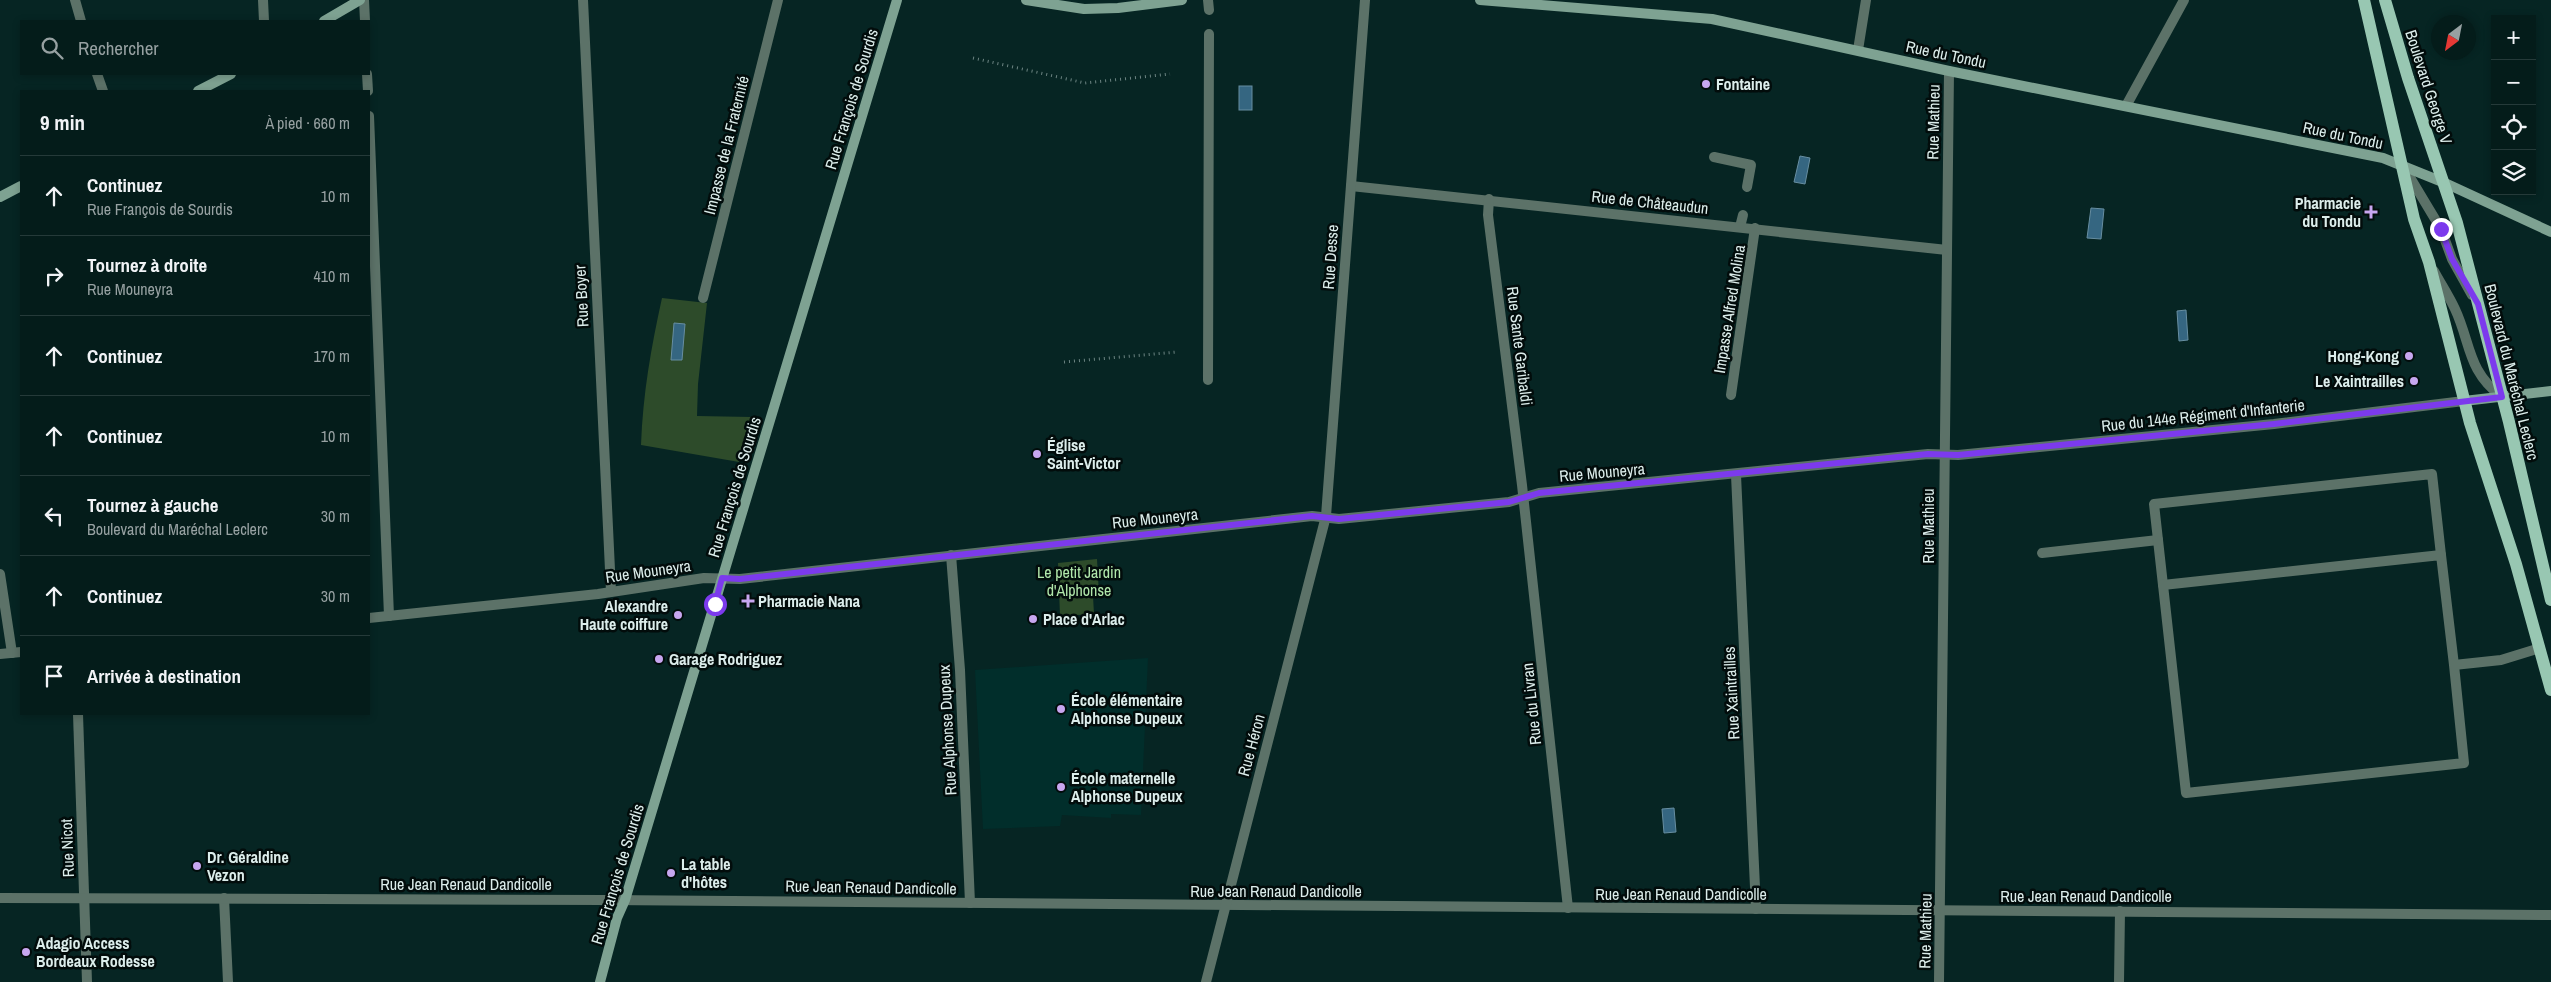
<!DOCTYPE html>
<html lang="fr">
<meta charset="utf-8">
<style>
:root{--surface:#041c1a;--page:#0d2523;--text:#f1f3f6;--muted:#97a1a2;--line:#253a39}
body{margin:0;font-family:"Archivo Narrow",sans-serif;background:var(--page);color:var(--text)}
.controls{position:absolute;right:15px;top:15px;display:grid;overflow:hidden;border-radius:0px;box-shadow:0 2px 8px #0003}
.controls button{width:45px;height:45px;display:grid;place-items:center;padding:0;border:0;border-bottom:1px solid var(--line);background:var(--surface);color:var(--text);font:25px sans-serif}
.compass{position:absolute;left:2431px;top:15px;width:45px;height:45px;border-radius:50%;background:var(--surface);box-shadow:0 2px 8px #0003;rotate:212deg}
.stop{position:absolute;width:15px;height:15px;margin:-11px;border:4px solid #7c3aed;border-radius:50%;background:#fff}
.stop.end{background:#7c3aed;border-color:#fff;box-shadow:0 1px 5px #0008}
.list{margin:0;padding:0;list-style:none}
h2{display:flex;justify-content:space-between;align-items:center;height:65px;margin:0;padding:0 20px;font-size:21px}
h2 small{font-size:16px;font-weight:400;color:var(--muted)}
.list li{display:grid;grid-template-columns:32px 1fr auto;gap:15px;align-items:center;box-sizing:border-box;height:80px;padding:0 20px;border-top:1px solid var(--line)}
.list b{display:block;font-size:19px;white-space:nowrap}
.list p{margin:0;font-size:16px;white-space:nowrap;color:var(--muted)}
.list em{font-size:16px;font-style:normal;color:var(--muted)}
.icon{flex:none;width:28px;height:28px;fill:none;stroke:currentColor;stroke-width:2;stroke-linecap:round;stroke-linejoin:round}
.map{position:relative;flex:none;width:2551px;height:982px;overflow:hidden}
.search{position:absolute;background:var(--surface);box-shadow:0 2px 8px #0003;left:20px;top:20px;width:350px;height:55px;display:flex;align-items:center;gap:12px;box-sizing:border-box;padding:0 18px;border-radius:0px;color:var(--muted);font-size:19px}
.panel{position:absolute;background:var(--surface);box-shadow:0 2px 8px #0003;left:20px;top:90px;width:350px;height:625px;border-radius:0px}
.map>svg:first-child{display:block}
.built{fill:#012e2b}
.green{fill:#2d4b2a}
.water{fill:#356681;stroke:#678ea1}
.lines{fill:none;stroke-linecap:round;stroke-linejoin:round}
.path{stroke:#6c8482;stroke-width:3;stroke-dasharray:1 4;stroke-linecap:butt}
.lane{stroke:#5c7268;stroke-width:10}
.street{stroke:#5c7268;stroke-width:10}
.secondary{stroke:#7ea292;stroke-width:10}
.primary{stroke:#98c7b2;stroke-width:12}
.route{stroke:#7c3aed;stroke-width:6}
.poi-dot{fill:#c7a6ef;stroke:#020c0b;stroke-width:2}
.labels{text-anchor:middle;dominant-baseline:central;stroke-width:5;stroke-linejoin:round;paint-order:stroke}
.street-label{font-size:16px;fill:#dcedeb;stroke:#020c0b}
.poi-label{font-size:16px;font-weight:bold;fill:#dcedeb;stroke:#020c0b;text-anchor:start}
.park-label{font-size:16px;fill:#b1e7ab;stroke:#020c0b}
</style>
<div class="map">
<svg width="2551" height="982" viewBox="0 0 2551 982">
<rect width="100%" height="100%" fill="#062523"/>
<polygon class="built" points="1148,658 1141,815 1111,814 1111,818 1062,815 1060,826 983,829 975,670"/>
<g class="green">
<path d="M662,298l45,5 -9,81 -1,32 55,1 -13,45 -98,-17c2,-52 10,-97 21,-147z"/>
<polygon points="1097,559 1099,595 1093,596 1094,614 1060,616 1058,563"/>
</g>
<g class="water">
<rect x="1239" y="86" width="13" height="24"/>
<polygon points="1800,156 1810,158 1805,184 1794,182"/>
<polygon points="2091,208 2104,209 2101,239 2087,238"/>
<polygon points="2186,310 2188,340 2179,341 2177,311"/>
<polygon points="674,323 685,324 682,360 671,360"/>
<polygon points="1674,808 1676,832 1664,833 1662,809"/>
</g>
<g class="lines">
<g class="path">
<polyline points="973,58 1085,83 1170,74"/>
<polyline points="1064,362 1177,352"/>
</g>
<g class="lane">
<polyline points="1208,0 1209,10"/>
<polyline points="1714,157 1751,165 1747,187"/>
<polyline points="1740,227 1743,215"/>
<polyline points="703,298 778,0"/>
<polyline points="1208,380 1209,34"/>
<polyline points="2042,553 2158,540"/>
<polyline points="2163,585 2154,504 2432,474 2441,555"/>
<polyline points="2454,665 2464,763 2186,793 2163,585 2441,555 2454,665 2501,660 2540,648"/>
<polyline points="224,898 228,982"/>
</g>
<g class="street">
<polyline points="75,0 81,21"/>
<polyline points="263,0 264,21"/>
<polyline points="364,0 365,21"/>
<polyline points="583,0 611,591"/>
<polyline points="1858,50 1866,0"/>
<polyline points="97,74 103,91"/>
<polyline points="367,74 368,91"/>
<polyline points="2126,106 2184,0"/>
<polyline points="369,116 389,616"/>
<polyline points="2405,169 2441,229 2452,259 2472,295"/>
<polyline points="1351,186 1947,250"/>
<polyline points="1489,199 1488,215 1522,485 1568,908"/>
<path d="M2434,271c7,13 15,25 21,38 16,34 12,62 47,88"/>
<polyline points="1731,395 1755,228"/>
<polyline points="1736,475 1756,909"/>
<polyline points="951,555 960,670 970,903"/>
<polyline points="0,574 12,653"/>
<polyline points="369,618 598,594 704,578 740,579 1312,516 1339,519 1509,502 1539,493 1928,454 1958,455 2274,424 2464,401"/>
<polyline points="0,654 21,652"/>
<polyline points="78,714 87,982"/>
<polyline points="0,898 606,900 2551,915"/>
<polyline points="1206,982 1326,516 1365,0"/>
<polyline points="1939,982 1949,71"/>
<polyline points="2119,982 2120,911"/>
</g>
<g class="secondary">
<polyline points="1026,0 1084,9 1118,8 1182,0"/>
<polyline points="1480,0 1712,19 1949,71 2383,158 2445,183 2551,232"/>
<polyline points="324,21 360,0"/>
<polyline points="198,91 231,74"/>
<polyline points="0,197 21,186"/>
<polyline points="2464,401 2551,391"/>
<polyline points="600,982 617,918 625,900 897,0"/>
</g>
<g class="primary">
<polyline points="2364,0 2414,219 2429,262 2470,423 2516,564 2551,690"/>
<polyline points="2385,0 2408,78 2457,223 2509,422 2551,600"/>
</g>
</g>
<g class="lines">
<polyline class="route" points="715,604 722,578 740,579 1312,516 1339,519 1509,502 1539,493 1928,454 1958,455 2274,424 2502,397 2478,304 2452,259 2441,229"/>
</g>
<g class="poi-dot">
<circle cx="1706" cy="84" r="5"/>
<path d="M2368.5 204.5h5v5h5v5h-5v5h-5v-5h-5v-5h5z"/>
<circle cx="2409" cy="356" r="5"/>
<circle cx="2414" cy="381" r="5"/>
<circle cx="1037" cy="454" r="5"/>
<path d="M745.5 593.5h5v5h5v5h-5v5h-5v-5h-5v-5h5z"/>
<circle cx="678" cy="615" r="5"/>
<circle cx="1033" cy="619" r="5"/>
<circle cx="659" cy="659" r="5"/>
<circle cx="1061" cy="709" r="5"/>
<circle cx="1061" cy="787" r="5"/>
<circle cx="197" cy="866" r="5"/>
<circle cx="671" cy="873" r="5"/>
<circle cx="26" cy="952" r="5"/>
</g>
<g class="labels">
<g class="street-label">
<text transform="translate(1946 54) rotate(12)">Rue du Tondu</text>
<text transform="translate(2429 87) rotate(72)">Boulevard George V</text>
<text transform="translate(851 99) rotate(-73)">Rue François de Sourdis</text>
<text transform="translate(1933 122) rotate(-89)">Rue Mathieu</text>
<text transform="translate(2343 135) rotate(12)">Rue du Tondu</text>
<text transform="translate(726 145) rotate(-76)">Impasse de la Fraternité</text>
<text transform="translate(1650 202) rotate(6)">Rue de Châteaudun</text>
<text transform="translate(1330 257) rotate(-86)">Rue Desse</text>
<text transform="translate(581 296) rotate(-93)">Rue Boyer</text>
<text transform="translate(1729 309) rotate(-81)">Impasse Alfred Molina</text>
<text transform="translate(1520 346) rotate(83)">Rue Sante Garibaldi</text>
<text transform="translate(2512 372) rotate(76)">Boulevard du Maréchal Leclerc</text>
<text transform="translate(2203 415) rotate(-6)">Rue du 144e Régiment d'Infanterie</text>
<text transform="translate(1602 472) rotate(-5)">Rue Mouneyra</text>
<text transform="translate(734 487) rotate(-73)">Rue François de Sourdis</text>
<text transform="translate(1155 518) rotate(-6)">Rue Mouneyra</text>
<text transform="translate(1928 526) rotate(-90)">Rue Mathieu</text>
<text transform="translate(648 571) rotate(-8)">Rue Mouneyra</text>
<text transform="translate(1731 693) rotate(-93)">Rue Xaintrailles</text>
<text transform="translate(1531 704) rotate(-96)">Rue du Livran</text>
<text transform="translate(947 730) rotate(-93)">Rue Alphonse Dupeux</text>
<text transform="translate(1251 745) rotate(-75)">Rue Héron</text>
<text transform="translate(67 848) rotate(-92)">Rue Nicot</text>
<text transform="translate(617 874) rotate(-73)">Rue François de Sourdis</text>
<text x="466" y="884">Rue Jean Renaud Dandicolle</text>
<text transform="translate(871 887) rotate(1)">Rue Jean Renaud Dandicolle</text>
<text x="1276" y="891">Rue Jean Renaud Dandicolle</text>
<text x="1681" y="894">Rue Jean Renaud Dandicolle</text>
<text x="2086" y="896">Rue Jean Renaud Dandicolle</text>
<text transform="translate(1925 931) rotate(-89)">Rue Mathieu</text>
</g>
<g class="poi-label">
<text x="1716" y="84">Fontaine</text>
<text x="2361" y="203" text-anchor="end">Pharmacie<tspan x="2361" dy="18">du Tondu</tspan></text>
<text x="2399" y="356" text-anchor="end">Hong-Kong</text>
<text x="2404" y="381" text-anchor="end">Le Xaintrailles</text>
<text x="1047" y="445">Église<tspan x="1047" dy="18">Saint-Victor</tspan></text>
<text x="758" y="601">Pharmacie Nana</text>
<text x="668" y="606" text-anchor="end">Alexandre<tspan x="668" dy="18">Haute coiffure</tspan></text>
<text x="1043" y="619">Place d'Arlac</text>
<text x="669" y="659">Garage Rodriguez</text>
<text x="1071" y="700">École élémentaire<tspan x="1071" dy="18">Alphonse Dupeux</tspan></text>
<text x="1071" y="778">École maternelle<tspan x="1071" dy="18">Alphonse Dupeux</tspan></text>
<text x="207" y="857">Dr. Géraldine<tspan x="207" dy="18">Vezon</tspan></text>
<text x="681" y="864">La table<tspan x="681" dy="18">d'hôtes</tspan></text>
<text x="36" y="943">Adagio Access<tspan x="36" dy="18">Bordeaux Rodesse</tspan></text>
</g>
<g class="park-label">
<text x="1079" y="572">Le petit Jardin<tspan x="1079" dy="18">d'Alphonse</tspan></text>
</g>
</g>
</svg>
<div class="controls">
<button>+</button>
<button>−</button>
<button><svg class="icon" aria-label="locate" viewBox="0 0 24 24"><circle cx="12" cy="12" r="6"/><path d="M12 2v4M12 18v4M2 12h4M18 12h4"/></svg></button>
<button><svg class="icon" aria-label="layers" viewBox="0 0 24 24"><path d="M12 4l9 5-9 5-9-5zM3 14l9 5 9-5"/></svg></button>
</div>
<svg class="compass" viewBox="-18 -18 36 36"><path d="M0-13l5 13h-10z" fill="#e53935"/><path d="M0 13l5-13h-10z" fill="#97a1a2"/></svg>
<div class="stop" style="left:715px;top:604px"></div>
<div class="stop end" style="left:2441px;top:229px"></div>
<div class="search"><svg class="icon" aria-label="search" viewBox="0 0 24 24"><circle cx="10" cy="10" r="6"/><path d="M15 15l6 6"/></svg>Rechercher</div>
<section class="panel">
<h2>9 min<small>À pied · 660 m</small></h2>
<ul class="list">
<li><svg class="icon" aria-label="ahead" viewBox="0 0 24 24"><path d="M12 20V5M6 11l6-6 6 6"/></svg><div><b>Continuez</b><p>Rue François de Sourdis</p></div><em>10 m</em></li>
<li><svg class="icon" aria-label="right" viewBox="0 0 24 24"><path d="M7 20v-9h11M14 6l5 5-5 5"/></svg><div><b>Tournez à droite</b><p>Rue Mouneyra</p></div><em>410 m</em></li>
<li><svg class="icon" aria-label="ahead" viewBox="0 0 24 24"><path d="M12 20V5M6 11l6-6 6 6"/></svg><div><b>Continuez</b></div><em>170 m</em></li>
<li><svg class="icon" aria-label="ahead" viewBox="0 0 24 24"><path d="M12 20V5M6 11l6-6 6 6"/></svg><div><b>Continuez</b></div><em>10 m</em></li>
<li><svg class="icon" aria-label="left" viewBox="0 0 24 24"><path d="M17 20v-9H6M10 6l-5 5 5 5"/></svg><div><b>Tournez à gauche</b><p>Boulevard du Maréchal Leclerc</p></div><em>30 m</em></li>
<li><svg class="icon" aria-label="ahead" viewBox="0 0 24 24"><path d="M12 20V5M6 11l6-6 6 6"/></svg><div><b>Continuez</b></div><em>30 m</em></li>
<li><svg class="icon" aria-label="arrive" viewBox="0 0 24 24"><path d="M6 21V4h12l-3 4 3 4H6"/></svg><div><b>Arrivée à destination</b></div></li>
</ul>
</section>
</div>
